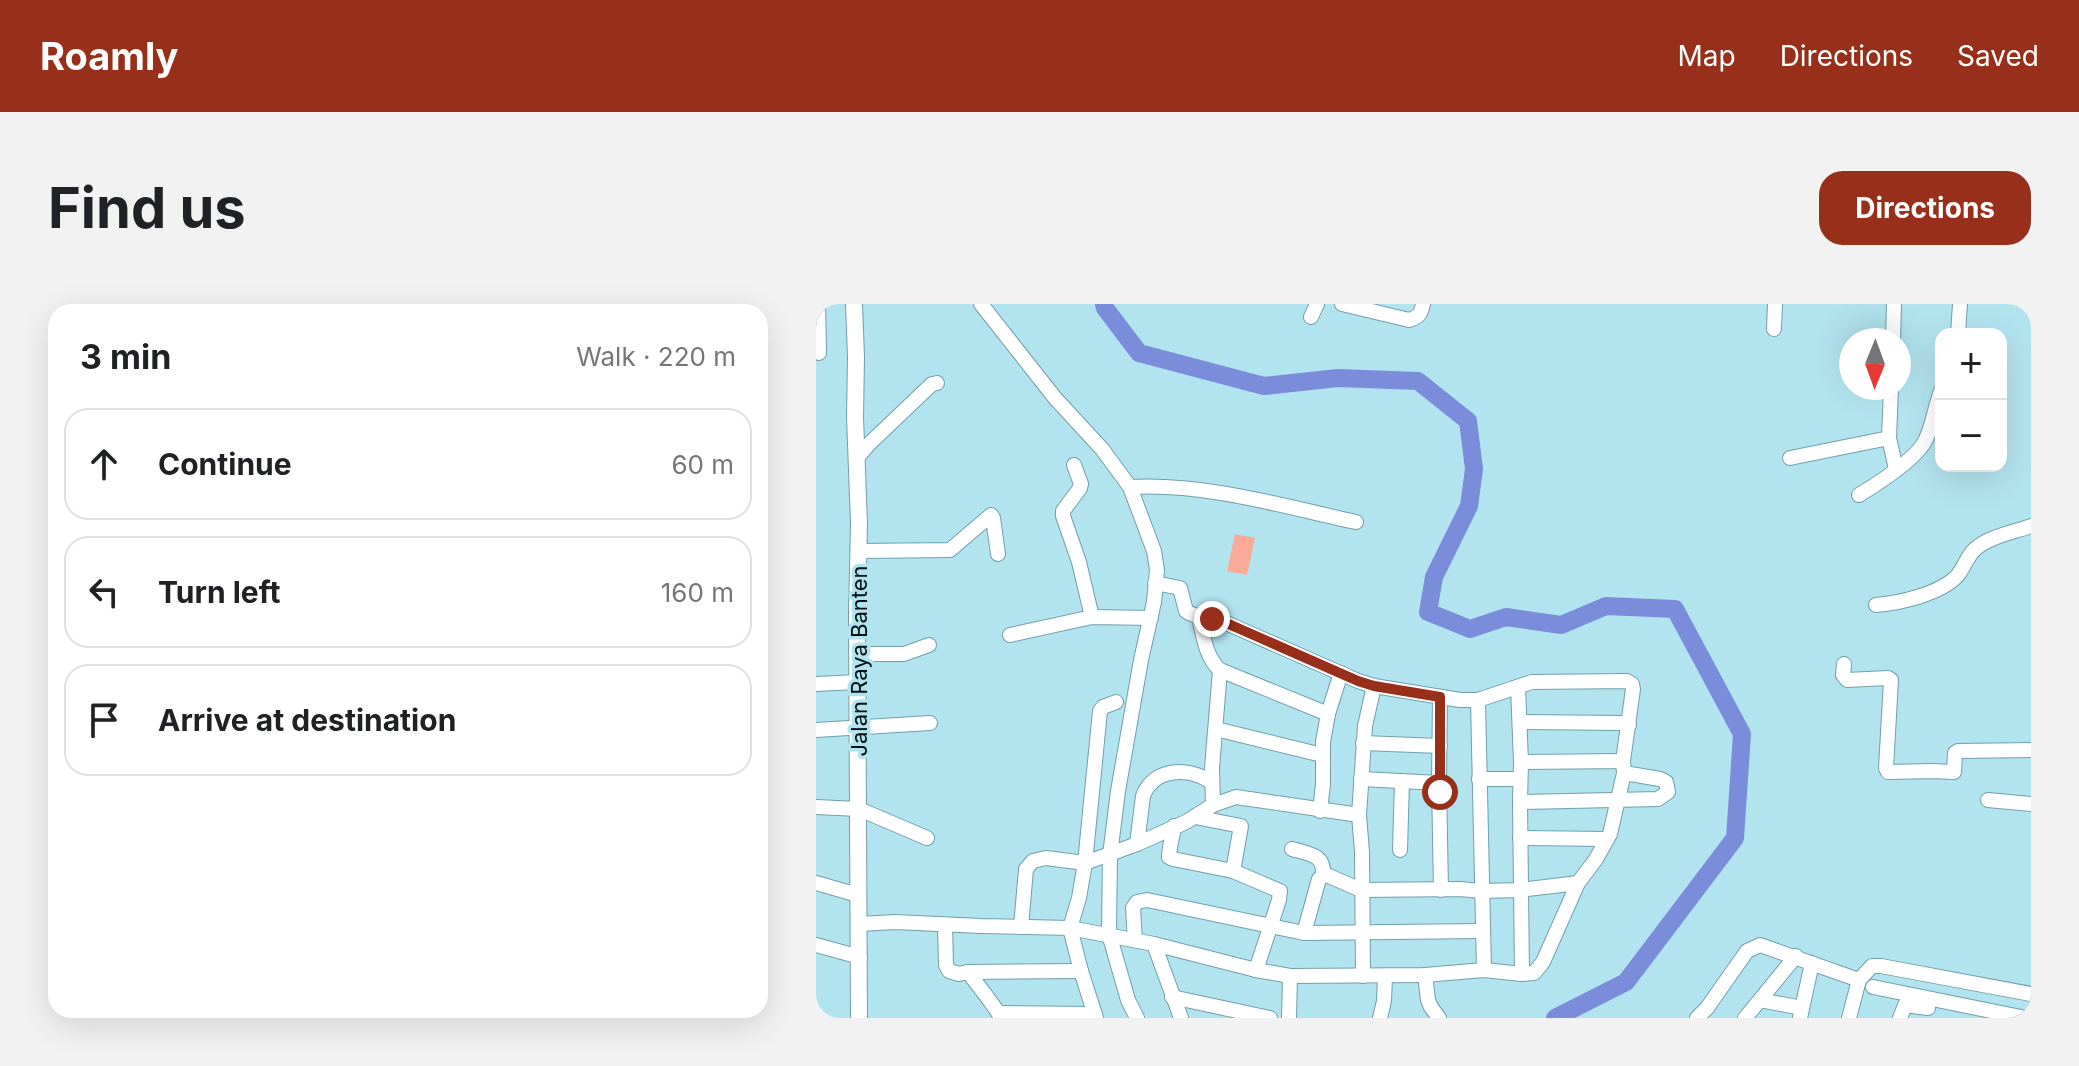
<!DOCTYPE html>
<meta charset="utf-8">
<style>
:root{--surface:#fff;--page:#f2f2f2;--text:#202124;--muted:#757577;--line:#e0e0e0;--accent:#982f1a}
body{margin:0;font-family:Inter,sans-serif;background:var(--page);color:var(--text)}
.controls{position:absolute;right:24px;top:24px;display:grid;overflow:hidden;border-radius:16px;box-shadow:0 8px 32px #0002}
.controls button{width:72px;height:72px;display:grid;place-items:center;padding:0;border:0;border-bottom:2px solid var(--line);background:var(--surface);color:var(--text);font:40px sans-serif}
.compass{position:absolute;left:1023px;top:24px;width:72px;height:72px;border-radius:50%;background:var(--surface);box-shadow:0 8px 32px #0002;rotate:181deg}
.stop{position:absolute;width:24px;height:24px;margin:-18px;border:6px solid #982f1a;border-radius:50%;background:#fff}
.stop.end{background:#982f1a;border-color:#fff;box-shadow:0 2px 8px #0008}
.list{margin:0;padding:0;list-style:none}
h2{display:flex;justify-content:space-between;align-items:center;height:104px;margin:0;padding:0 32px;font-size:34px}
h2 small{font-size:26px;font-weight:400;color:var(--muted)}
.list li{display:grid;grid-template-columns:52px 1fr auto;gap:24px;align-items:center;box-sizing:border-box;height:112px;margin:0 16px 16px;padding:0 16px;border:2px solid var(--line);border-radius:24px}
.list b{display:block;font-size:30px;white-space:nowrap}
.list em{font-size:26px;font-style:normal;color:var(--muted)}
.icon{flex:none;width:44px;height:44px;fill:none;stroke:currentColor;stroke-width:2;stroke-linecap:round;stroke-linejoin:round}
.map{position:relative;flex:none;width:1215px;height:714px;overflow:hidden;border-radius:24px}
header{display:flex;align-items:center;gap:48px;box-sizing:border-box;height:112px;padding:0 40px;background:var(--accent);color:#fff}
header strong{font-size:38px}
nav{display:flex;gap:44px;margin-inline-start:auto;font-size:28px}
.intro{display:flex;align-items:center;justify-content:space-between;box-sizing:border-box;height:192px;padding:0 48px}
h1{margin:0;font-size:56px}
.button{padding:20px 36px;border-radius:24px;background:var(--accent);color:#fff;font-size:28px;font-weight:700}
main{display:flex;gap:48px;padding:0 48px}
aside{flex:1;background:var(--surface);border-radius:24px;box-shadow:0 8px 32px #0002}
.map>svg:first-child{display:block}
.pitch{fill:#faaa98}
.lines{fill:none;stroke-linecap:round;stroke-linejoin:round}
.river{stroke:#7b8cdb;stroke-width:18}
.minor-casing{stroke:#709faa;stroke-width:16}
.major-casing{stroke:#709faa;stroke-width:18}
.minor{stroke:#fff;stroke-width:14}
.major{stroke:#fff;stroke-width:16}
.route{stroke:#982f1a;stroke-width:10}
.labels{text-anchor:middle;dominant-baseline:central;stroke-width:7;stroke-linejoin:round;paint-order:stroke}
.street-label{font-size:22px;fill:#000e12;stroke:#b2e4ef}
</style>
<header>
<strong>Roamly</strong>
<nav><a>Map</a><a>Directions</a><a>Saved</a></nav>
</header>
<div class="intro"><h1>Find us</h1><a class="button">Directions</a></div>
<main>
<aside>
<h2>3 min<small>Walk · 220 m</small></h2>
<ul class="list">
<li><svg class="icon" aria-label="ahead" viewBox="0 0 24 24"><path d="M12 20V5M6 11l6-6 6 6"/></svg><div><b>Continue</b></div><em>60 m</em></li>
<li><svg class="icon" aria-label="left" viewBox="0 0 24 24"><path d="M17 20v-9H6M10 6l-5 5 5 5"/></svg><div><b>Turn left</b></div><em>160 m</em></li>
<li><svg class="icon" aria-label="arrive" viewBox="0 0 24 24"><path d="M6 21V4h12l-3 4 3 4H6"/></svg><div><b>Arrive at destination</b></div></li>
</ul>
</aside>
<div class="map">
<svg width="1215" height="714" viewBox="0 0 1215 714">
<rect width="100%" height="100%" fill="#b2e4ef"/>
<polygon class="pitch" points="419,230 439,234 431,271 411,267"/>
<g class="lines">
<polyline class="river" points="288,0 289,4 323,49 448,82 522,74 602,77 652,117 658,165 653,202 618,273 612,308 654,325 690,313 745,321 790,302 859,305 926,430 919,534 810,678 739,714"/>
<defs>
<g id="minor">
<polyline points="2,0 3,49"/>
<polyline points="165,0 239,94 286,145 314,183 338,247 341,266 338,298 325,356 302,487 294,551 293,630 312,696 321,714"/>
<path d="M526,0l67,16c10,-3 12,-6 14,-16"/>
<polyline points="495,13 501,0"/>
<polyline points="958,25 959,0"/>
<polyline points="1142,30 1144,0"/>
<polyline points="1077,36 1078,0"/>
<polyline points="1073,134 1080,165"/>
<polyline points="974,154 1073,134 1075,84"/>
<polyline points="40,155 53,140 116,80 121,79"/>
<polyline points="258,161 265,180 264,184 247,207 247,212 263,258 276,313"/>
<path d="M314,183c76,-4 152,19 226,35"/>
<path d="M1043,191c18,-11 59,-37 67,-56 7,-15 9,-32 15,-48"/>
<polyline points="43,247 134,246 175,211 177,214 182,250"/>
<polyline points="339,279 364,284 370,307 373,309 383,313"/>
<path d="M1060,301c24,-2 64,-11 81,-29 7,-8 10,-19 17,-26 13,-13 40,-18 57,-24"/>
<polyline points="194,331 276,313 335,314"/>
<polyline points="42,350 88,350 113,341"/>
<polyline points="1028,360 1027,371 1031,376 1072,374 1075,376 1070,464 1072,468 1116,467 1138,468 1139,449 1142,447 1215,446"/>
<polyline points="404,366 512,410"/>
<polyline points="0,380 42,378"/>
<polyline points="702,383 705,458"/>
<polyline points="662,396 668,666"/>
<polyline points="704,418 808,419 813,421"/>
<polyline points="400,425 506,451"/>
<polyline points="0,426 114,419"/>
<polyline points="547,439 624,442"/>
<polyline points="807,457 705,458 704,498 842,495 852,488 850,478 844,475 808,469"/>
<polyline points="545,475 623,479 625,586"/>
<polyline points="663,475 704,475"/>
<polyline points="623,479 624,393"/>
<polyline points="1172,496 1215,500"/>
<polyline points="704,498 706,670"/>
<polyline points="0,503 43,505 111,534"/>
<polyline points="504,507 507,480 507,438 512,410 525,369"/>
<polyline points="379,513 425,522 417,567"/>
<path d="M358,522c-1,10 -5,21 -5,31l4,2 60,12 47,20 -1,9 -23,70"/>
<polyline points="704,534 790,535"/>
<path d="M321,540l6,-48c11,-29 46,-29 68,-14"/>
<path d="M476,545c17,5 33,5 31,27l-4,3 -15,54"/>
<polyline points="584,546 586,477"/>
<polyline points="507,572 513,572 545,586 644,585 665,587 704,586 762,579"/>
<polyline points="0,579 42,591"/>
<path d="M43,620l36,-2 86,4 89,2 84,16 102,26 34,6 135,-1 59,-5 38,4 12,-1 9,-11 35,-79 18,-24 14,-25 14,-61 -1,-12 10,-72 -1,-5 -5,-3 -95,1 -54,18h-18l-49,-8 -37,-6 -16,-5 -134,-59 -25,-5c4,18 7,41 21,53l-8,98 1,37"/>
<polyline points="129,621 130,661 133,667 143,670 152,668"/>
<polyline points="205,623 210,565 217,557 230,554 269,559 321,540 370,518 397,501 420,493 543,511"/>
<polyline points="319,636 317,604 321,598 331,596 488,629 665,627"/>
<polyline points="338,640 365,714"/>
<polyline points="0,641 44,653"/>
<polyline points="609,671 612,696 615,703 623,714"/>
<polyline points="547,672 546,548 543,511 549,422 558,382"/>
<polyline points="1043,676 1056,662 1065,662 1215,690"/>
<polyline points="1057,683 1210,714"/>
<polyline points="356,693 454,714"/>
<polyline points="944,696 986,704"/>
<polyline points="184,709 279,710"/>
<path d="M185,714c-5,-11 -25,-35 -33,-46l113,-1"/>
<polyline points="280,714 265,667 254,624 263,594 269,559 284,407 287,403 300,398"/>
<polyline points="473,714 474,672"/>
<polyline points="564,714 568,697 569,672"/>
<polyline points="881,714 891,704 931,647 944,641 1043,676 1033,714"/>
<polyline points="929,714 980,652"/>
<polyline points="984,714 996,659"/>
<polyline points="1084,714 1089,701 1112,704"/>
</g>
<polyline id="major" points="38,0 40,53 39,113 43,220 41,309 43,714"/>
</defs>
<use href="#minor" class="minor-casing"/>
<use href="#major" class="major-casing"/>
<use href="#minor" class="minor"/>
<use href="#major" class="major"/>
</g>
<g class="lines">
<polyline class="route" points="396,315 408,318 542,377 558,382 624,393 624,488"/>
</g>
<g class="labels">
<g class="street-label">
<text transform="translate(43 357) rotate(-90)">Jalan Raya Banten</text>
</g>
</g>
</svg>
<div class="controls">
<button>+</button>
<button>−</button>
</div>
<svg class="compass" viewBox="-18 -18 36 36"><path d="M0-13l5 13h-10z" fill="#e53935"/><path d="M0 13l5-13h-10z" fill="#757577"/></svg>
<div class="stop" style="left:624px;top:488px"></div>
<div class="stop end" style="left:396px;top:315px"></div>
</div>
</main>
